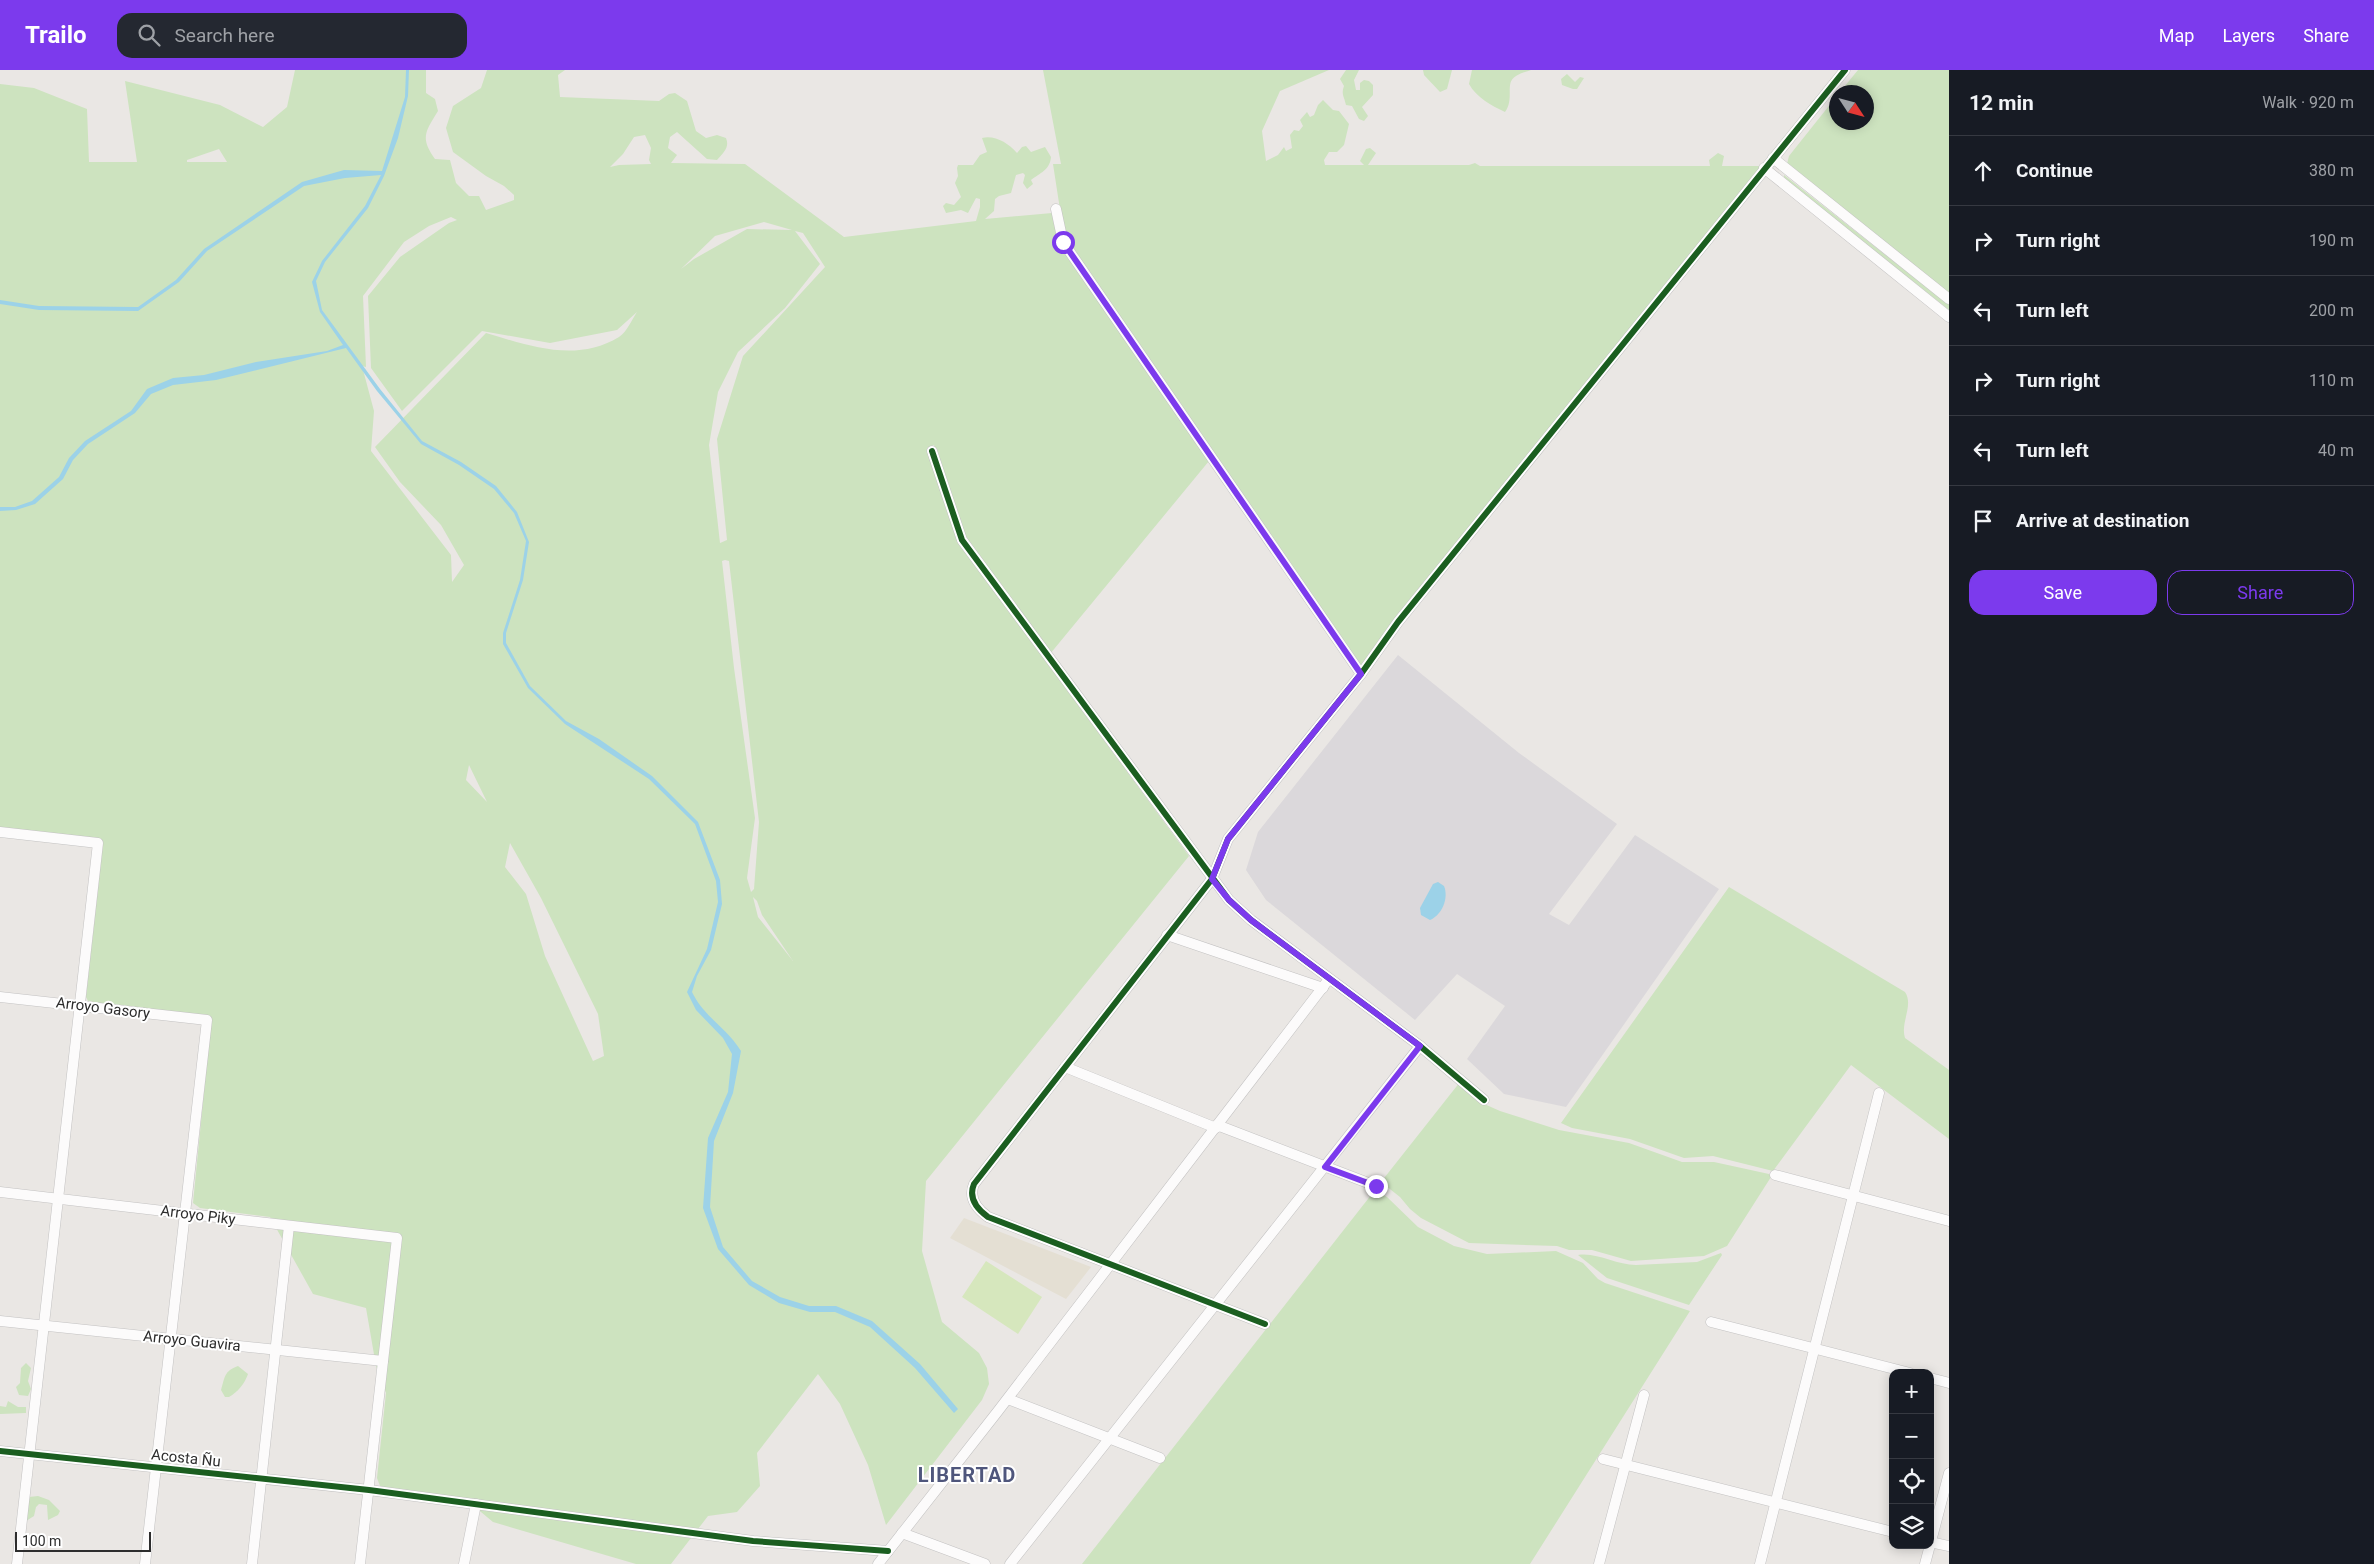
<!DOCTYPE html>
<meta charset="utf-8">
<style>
:root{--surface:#171b24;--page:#242831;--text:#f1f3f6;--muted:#9ea1a6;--line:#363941;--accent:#7c3aed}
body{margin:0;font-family:Roboto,sans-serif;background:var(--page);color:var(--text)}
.controls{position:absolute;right:15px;bottom:15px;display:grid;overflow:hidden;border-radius:10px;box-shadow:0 2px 12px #0003}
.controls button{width:45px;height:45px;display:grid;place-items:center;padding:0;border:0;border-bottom:1px solid var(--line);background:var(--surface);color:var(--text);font:25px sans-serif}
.compass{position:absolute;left:1829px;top:15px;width:45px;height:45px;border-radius:50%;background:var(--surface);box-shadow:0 2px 12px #0003;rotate:126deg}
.scale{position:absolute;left:15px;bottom:12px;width:136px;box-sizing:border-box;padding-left:5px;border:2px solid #2d2d2d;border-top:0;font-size:14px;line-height:18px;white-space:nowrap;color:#2d2d2d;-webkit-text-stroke:4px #fff;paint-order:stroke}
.stop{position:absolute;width:15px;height:15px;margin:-11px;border:4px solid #7c3aed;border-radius:50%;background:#fff}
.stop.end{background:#7c3aed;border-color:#fff;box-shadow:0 1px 5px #0008}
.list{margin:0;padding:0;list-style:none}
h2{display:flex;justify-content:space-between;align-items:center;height:65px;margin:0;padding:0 20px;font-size:21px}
h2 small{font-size:16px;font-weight:400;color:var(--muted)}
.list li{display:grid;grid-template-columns:32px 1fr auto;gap:15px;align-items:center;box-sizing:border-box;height:70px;padding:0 20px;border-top:1px solid var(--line)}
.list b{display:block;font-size:19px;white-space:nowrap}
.list em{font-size:16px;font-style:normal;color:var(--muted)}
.actions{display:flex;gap:10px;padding:15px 20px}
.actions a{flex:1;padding:11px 0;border:1px solid var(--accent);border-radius:15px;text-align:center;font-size:18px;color:var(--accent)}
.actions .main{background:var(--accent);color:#fff}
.icon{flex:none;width:28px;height:28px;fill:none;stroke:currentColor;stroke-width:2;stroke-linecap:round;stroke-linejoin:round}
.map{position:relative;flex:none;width:1949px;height:1494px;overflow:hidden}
header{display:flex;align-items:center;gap:30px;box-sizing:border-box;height:70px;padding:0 25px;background:var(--accent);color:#fff}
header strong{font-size:24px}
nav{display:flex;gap:28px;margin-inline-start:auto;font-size:18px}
.search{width:350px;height:45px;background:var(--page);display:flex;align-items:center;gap:12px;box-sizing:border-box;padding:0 18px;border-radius:15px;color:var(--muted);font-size:19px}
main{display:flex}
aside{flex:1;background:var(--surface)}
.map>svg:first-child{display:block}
.industrial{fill:#dbd8db}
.education{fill:#e4dfd3}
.green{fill:#cde3bf;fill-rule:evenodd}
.pitch{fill:#d6e7bd}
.water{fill:#9cd2e8}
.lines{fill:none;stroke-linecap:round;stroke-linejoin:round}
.minor-casing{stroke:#c3c2c2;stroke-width:11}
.minor{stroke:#fcfbfb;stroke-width:10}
.cycleway-casing{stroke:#fff;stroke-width:9}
.cycleway{stroke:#1b5e20;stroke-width:6}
.route{stroke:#7c3aed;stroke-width:6}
.labels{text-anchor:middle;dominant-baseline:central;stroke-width:4;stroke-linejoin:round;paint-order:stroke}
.street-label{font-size:15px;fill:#2d2d2d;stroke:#fff}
.district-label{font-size:20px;font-weight:bold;letter-spacing:1px;fill:#4f567c;stroke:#fff}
</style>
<header>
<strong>Trailo</strong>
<div class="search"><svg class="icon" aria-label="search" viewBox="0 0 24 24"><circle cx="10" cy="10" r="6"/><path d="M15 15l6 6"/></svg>Search here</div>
<nav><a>Map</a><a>Layers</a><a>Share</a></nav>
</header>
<main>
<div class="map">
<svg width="1949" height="1494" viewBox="0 0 1949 1494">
<rect width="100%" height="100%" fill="#eae7e4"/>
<polygon class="industrial" points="1398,585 1519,683 1617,754 1549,844 1569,855 1635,765 1719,819 1566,1037 1504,1024 1467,989 1505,936 1457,904 1415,950 1266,830 1246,800 1258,762"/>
<polygon class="education" points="964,1148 1091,1197 1066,1229 950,1168"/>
<g class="green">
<path d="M295,0h131v23l9,6 3,12c-13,21 -18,27 -3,48l15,1 6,23 13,13h10l7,14 28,-10v-5l-10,-9 -18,-10 -33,-24 -7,-24 7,-22 28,-18 6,-18h78l-7,5 2,22 99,4 10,-7 6,-1 12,8 9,30 10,7 11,-3 9,3c4,10 -3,15 -9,22l-10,-1 -30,-27 -7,5 -2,11 9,7 -6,8 74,1 99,73 132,-16 4,-14v-8l-4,-1 -8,15 -7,-3 -15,3 -3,-7 3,-3 8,2 7,-8 -6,-14 3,-7 -1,-8 1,-3h15l7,-10 7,-3 -5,-14c13,-3 26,5 35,15l5,-6 4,-1 5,6 14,-5 6,10c-1,13 -11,16 -20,23l2,4 -6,5 -4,-6 2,-8 -2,-2 -7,2 -5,18 -12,3 -4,3 -1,12 -9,8 67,-6 9,32 148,216 -159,193 -84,-117 -32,-92 -7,3 32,95 230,313 -263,325 -4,70 20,71 37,31 8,15 2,16 -7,16 -96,125 -18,-60 -28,-61 -22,-30 -61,79 3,33 -23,26 -29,4 -37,48h-35l-143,-42 -18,-15 -95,-21 -3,-8 9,-85 -10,-27 -10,-58 -53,-14 -43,-77 -70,-9 -7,-5 18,-182 -123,-20 -2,-4 17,-154 -103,-16v-743l34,4 53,21 2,53h48l-12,-81 95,24 43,22 24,-20zM645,65l6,13 -2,12 2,4 -32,1 -9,2 13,-13 11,-17zM219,79l8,13h-40v-2zM451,147l6,3 -8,3 -49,34 -32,39 3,72 31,43 80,-80 68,12 67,-13 20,-18c-5,7 -10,20 -18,25 -43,26 -89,9 -133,-4l-111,114 25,35 41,43 23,40 -12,17 -1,-27 -80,-104 3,-40 -12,-45 4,1 -3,-71 41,-54 25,-16zM764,152l28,8 -45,-1 -53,30 -13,10 34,-33zM795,161l8,2 22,34 -82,89 -26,83 10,101 -7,3 -11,-98 9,-53 20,-40 47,-44 35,-44zM725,490l4,1 30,261 -5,67 -3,3 -4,-14 8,-60 -21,-150 -12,-107zM469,695l18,37 -21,-22zM510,773l31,55 57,116 6,42 -11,5 -48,-105 -19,-62 -21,-27zM753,827l4,4 5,14 31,46 -35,-44z"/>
<polygon points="1043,0 1329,0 1280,21 1262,61 1266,91 1278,85 1284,77 1286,81 1292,78 1290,65 1294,60 1299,61 1303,56 1300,50 1307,42 1310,47 1314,45 1318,35 1323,30 1333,40 1339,41 1349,54 1344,75 1337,82 1329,82 1324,90 1325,95 1364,95 1360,91 1366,79 1370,78 1376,83 1368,95 1469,95 1475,93 1480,96 1710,96 1709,90 1718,83 1724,86 1722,96 1761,96 1361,598 1065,172 1053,94 1061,94"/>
<path d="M1346,0h13l-5,10 2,10h4v-7l4,-3 5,1 4,4v10l-11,12 6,9 -4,5 -5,-2 -7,-13 -6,-1c-2,-9 -5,-11 -2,-19l-4,-7z"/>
<polygon points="1423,0 1452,0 1447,19 1440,22 1424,5"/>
<path d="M1472,0h59c-5,2 -11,3 -15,6 -12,7 -1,22 -11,36 -13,-6 -29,-15 -36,-28z"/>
<polygon points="1858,0 1949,0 1949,226 1787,94 1789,86 1836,27 1836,52 1866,52 1866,22 1840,22"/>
<polygon points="1567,4 1575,12 1580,7 1584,8 1577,19 1573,19 1562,15 1561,9"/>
<polygon points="1784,105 1949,235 1949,240 1784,109"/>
<path d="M1729,817l176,105c9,13 -5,31 0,46l44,32v69l-98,-74 -78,106 -60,-15 -29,2 -54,-19 -58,-11 -11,-5z"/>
<polygon points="1460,1012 1482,1033 1500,1041 1559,1060 1629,1073 1682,1092 1714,1092 1769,1104 1771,1107 1727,1176 1704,1186 1631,1191 1592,1180 1569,1180 1557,1176 1469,1173 1421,1148 1410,1139 1400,1127 1381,1112"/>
<polygon points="1375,1120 1387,1127 1418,1157 1454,1176 1487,1184 1556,1181 1583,1193 1598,1209 1605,1213 1690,1241 1530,1494 1082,1494"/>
<path d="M1721,1183l1,2 -33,50 -82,-27 -29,-23c19,-3 38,10 58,10l61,-3z"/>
<polygon points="26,1293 31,1298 28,1311 31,1319 28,1326 19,1325 16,1317 20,1313 21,1298"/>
<path d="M238,1296l10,8c-3,9 -10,18 -19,23h-4l-4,-7c4,-13 3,-19 17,-24z"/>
<polygon points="8,1331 18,1337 26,1337 26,1343 0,1344 0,1336 6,1337"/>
<polygon points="38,1426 49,1430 60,1441 58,1445 48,1450 47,1435 39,1434 36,1437 34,1446 26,1451 29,1427"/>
</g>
<polygon class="pitch" points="986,1191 1042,1227 1018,1264 962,1227"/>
<g class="water">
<path d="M406,0h3l-1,26 -10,42 -14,38 -16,32 -43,54 -9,19 6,29 58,79 42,52 39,21 35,24 21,26 12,30 -6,38 -17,53v10l24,43 36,35 33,18 53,37 46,46 22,58 2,24 -11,46 -14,26 -5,16c12,25 34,35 49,59l-8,42 -19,48 -4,66 13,40 29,34 28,16 29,9h27l36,15 48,43 38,45 -4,4 -39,-45 -45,-41 -35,-15h-25l-31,-9 -30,-18 -31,-36 -15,-41 5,-70 20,-46 4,-38 -9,-16 -27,-28 -9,-18 20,-43 11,-47 -2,-21 -21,-57 -46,-45 -84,-55 -37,-36 -25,-44v-11l17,-53 6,-39 -12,-28 -20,-24 -35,-24 -38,-21 -44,-53 -31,-43 -130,32 -43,5 -22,9 -16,19 -47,31 -15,16 -10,19 -28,25 -19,6 -16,1v-4h15l17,-6 27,-24 10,-19 16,-17 46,-30 16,-22 26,-11 31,-3 52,-13 71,-11 16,-6 -23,-33 -8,-30 10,-21 43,-55 16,-31 -36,3 -41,8 -97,65 -28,31 -41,29 -99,-1 -39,-6v-4l39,6 99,1 38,-27 28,-31 98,-67 42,-12 38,1 23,-74z"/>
<path d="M1438,812l6,4c5,12 -2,29 -14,34l-9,-5 -1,-7 13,-24z"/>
</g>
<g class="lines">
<defs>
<g id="minor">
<polyline points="1773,88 1949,229"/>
<polyline points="1764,98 1949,247"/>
<polyline points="1056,139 1063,172 1361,604"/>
<polyline points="932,381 962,470 1229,830 1251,850 1420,976 1484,1030"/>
<polyline points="0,762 98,773 17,1494"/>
<polyline points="1167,865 1323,918"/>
<polyline points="0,927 207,950 145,1494"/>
<polyline points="1065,997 1216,1058"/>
<polyline points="1217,1055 1376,1116"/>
<polyline points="1775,1105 1949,1151"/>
<polyline points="0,1122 397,1168 360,1494"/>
<polyline points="0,1251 383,1291"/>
<polyline points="1711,1252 1910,1303"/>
<path d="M1265,1254l-277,-107c-11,-8 -20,-19 -14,-33l238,-305 16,-40 133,-165 37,-52 447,-552"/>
<polyline points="1930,1308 1949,1313"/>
<polyline points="1008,1329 1160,1388"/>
<polyline points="0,1381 369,1420 753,1471 888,1481"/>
<polyline points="1603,1389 1893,1462"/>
<polyline points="902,1463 985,1494"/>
<polyline points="1930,1472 1949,1476"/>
<polyline points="252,1494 289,1156"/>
<polyline points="464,1494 476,1434"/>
<polyline points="878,1494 998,1341 1329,909"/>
<polyline points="1010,1494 1420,976"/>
<polyline points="1599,1494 1644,1325"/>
<polyline points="1760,1494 1879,1023"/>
<polyline points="1925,1494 1949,1403"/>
</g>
</defs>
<use href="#minor" class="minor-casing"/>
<use href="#minor" class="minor"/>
<defs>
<g id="cycleway">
<polyline points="932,381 962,470 1229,830 1251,850 1420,976 1484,1030"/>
<path d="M1265,1254l-277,-107c-11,-8 -20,-19 -14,-33l238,-305 16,-40 133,-165 37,-52 447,-552"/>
<polyline points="0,1381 369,1420 753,1471 888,1481"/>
</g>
</defs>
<use href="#cycleway" class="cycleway-casing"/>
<use href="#cycleway" class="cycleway"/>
</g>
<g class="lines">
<polyline class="route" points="1063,172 1361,604 1228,769 1212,809 1229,830 1251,850 1420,976 1325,1097 1376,1116"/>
</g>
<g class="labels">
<g class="street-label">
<text transform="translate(103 938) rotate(7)">Arroyo Gasory</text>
<text transform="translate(198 1145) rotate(7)">Arroyo Piky</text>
<text transform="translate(192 1271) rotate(6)">Arroyo Guavira</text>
<text transform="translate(186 1388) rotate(6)">Acosta Ñu</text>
</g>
<g class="district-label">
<text x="967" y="1405">LIBERTAD</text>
</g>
</g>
</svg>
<div class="controls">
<button>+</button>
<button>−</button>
<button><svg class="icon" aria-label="locate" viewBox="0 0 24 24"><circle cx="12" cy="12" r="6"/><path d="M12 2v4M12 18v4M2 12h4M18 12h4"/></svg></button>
<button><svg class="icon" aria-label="layers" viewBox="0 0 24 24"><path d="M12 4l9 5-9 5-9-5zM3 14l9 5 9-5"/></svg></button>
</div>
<svg class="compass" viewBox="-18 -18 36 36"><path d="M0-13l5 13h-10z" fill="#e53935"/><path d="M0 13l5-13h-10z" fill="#9ea1a6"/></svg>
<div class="scale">100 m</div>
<div class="stop" style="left:1063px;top:172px"></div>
<div class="stop end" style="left:1376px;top:1116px"></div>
</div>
<aside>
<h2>12 min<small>Walk · 920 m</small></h2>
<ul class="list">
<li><svg class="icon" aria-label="ahead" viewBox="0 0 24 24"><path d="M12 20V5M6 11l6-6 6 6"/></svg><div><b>Continue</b></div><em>380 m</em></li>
<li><svg class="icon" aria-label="right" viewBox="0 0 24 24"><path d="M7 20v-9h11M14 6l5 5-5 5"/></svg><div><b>Turn right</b></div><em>190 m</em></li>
<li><svg class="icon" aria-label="left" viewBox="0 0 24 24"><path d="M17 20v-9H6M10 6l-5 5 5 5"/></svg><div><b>Turn left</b></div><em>200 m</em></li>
<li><svg class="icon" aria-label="right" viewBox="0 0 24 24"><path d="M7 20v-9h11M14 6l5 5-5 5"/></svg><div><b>Turn right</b></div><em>110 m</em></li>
<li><svg class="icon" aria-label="left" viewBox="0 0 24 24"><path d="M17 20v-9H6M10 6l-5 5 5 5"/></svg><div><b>Turn left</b></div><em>40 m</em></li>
<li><svg class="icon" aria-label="arrive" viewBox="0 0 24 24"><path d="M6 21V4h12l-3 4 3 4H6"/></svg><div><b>Arrive at destination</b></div></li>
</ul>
<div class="actions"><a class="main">Save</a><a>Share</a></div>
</aside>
</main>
